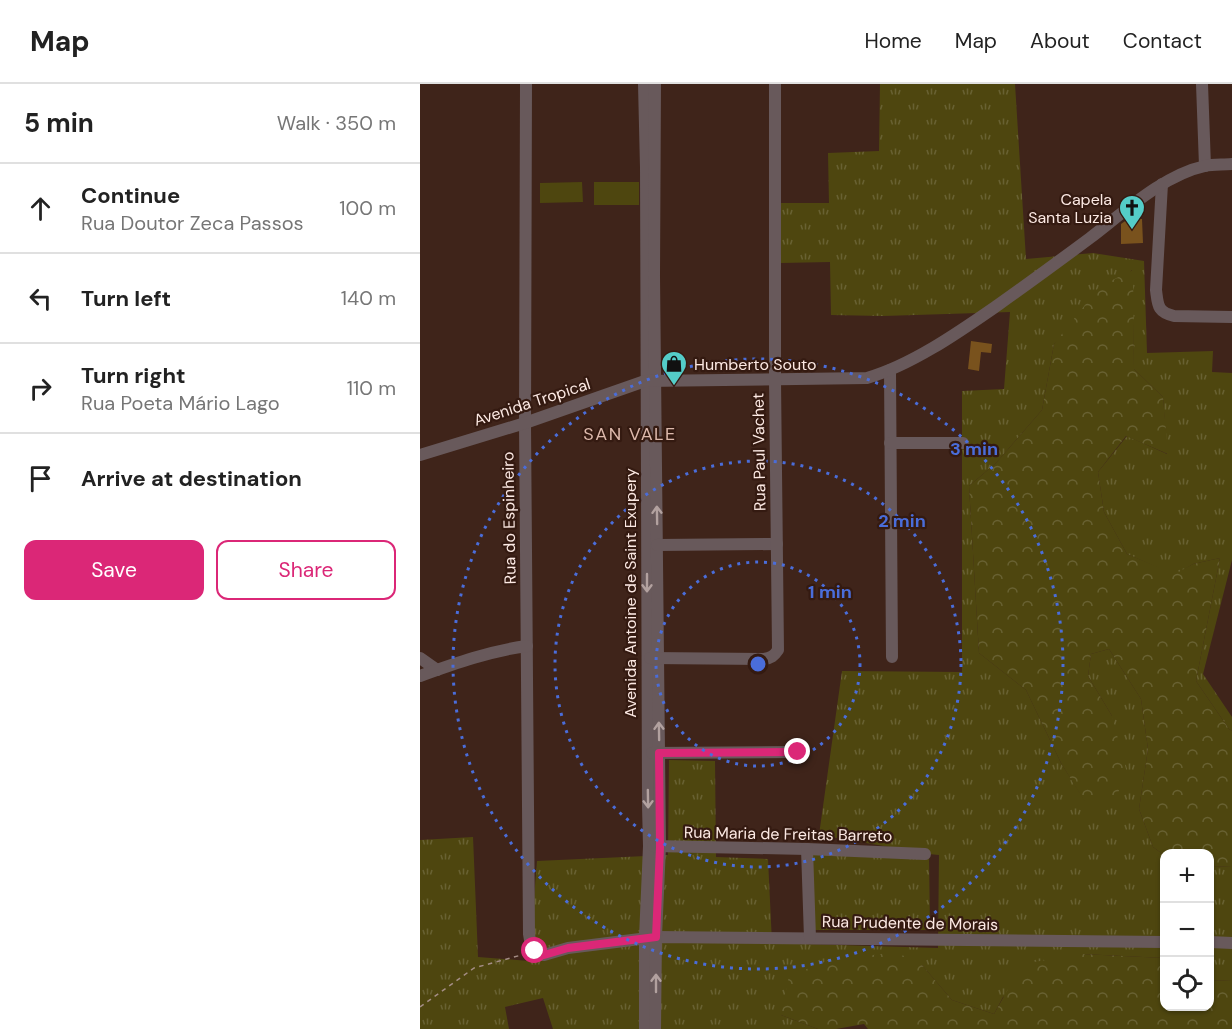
<!DOCTYPE html>
<meta charset="utf-8">
<style>
:root{--surface:#fff;--page:#f6f6f6;--text:#222;--muted:#767676;--line:#e0e0e0;--accent:#db2777}
body{margin:0;font-family:"DM Sans",sans-serif;background:var(--page);color:var(--text)}
.controls{position:absolute;right:18px;bottom:18px;display:grid;overflow:hidden;border-radius:12px;box-shadow:0 2px 4px #0004}
.controls button{width:54px;height:54px;display:grid;place-items:center;padding:0;border:0;border-bottom:2px solid var(--line);background:var(--surface);color:var(--text);font:30px sans-serif}
.stop{position:absolute;width:18px;height:18px;margin:-14px;border:4px solid #db2777;border-radius:50%;background:#fff}
.stop.end{background:#db2777;border-color:#fff;box-shadow:0 2px 6px #0008}
.list{margin:0;padding:0;list-style:none}
h2{display:flex;justify-content:space-between;align-items:center;height:78px;margin:0;padding:0 24px;font-size:26px}
h2 small{font-size:20px;font-weight:400;color:var(--muted)}
.list li{display:grid;grid-template-columns:39px 1fr auto;gap:18px;align-items:center;box-sizing:border-box;height:90px;padding:0 24px;border-top:2px solid var(--line)}
.list b{display:block;font-size:22px;white-space:nowrap}
.list p{margin:0;font-size:20px;white-space:nowrap;color:var(--muted)}
.list em{font-size:20px;font-style:normal;color:var(--muted)}
.actions{display:flex;gap:12px;padding:18px 24px}
.actions a{flex:1;padding:14px 0;border:2px solid var(--accent);border-radius:12px;text-align:center;font-size:21px;color:var(--accent)}
.actions .main{background:var(--accent);color:#fff}
.icon{flex:none;width:33px;height:33px;fill:none;stroke:currentColor;stroke-width:2;stroke-linecap:round;stroke-linejoin:round}
.map{position:relative;flex:none;width:812px;height:945px;overflow:hidden}
header{display:flex;align-items:center;gap:36px;box-sizing:border-box;height:84px;padding:0 30px;background:var(--surface);border-bottom:2px solid var(--line)}
header strong{font-size:28px}
nav{display:flex;gap:33px;margin-inline-start:auto;font-size:21px}
main{display:flex}
aside{flex:1;background:var(--surface)}
.map>svg:first-child{display:block}
.grass{fill:url(#grass-tufts)}
.forest{fill:url(#forest-crowns)}
.pitch{fill:#4e460f}
.building{fill:#79521d}
.lines{fill:none;stroke-linecap:round;stroke-linejoin:round}
.path{stroke:#a48d85;stroke-width:1.5;stroke-dasharray:4.5 4.5;stroke-linecap:butt}
.minor{stroke:#68595b;stroke-width:12}
.oneway{stroke:#b2a19f}
.route{stroke:#db2777;stroke-width:8}
.ring{fill:none;stroke:#4a6dda;stroke-width:3;stroke-dasharray:3 6}
.labels{text-anchor:middle;dominant-baseline:central;stroke-width:4.5;stroke-linejoin:round;paint-order:stroke}
.poi-label{font-size:16px;fill:#fce9e3;stroke:#341a11;text-anchor:end}
.street-label{font-size:16px;fill:#fce9e3;stroke:#341a11}
.neighbourhood-label{font-size:18px;letter-spacing:1.5px;fill:#ddb9ac;stroke:#341a11}
.centre{fill:#4a6dda;stroke:#341a11;stroke-width:3}
.ring-label{font-size:18px;text-anchor:middle;font-weight:bold;fill:#4a6dda;stroke:#341a11;stroke-width:4.5;stroke-linejoin:round;paint-order:stroke}
</style>
<header>
<strong>Map</strong>
<nav><a>Home</a><a>Map</a><a>About</a><a>Contact</a></nav>
</header>
<main>
<aside>
<h2>5 min<small>Walk · 350 m</small></h2>
<ul class="list">
<li><svg class="icon" aria-label="ahead" viewBox="0 0 24 24"><path d="M12 20V5M6 11l6-6 6 6"/></svg><div><b>Continue</b><p>Rua Doutor Zeca Passos</p></div><em>100 m</em></li>
<li><svg class="icon" aria-label="left" viewBox="0 0 24 24"><path d="M17 20v-9H6M10 6l-5 5 5 5"/></svg><div><b>Turn left</b></div><em>140 m</em></li>
<li><svg class="icon" aria-label="right" viewBox="0 0 24 24"><path d="M7 20v-9h11M14 6l5 5-5 5"/></svg><div><b>Turn right</b><p>Rua Poeta Mário Lago</p></div><em>110 m</em></li>
<li><svg class="icon" aria-label="arrive" viewBox="0 0 24 24"><path d="M6 21V4h12l-3 4 3 4H6"/></svg><div><b>Arrive at destination</b></div></li>
</ul>
<div class="actions"><a class="main">Save</a><a>Share</a></div>
</aside>
<div class="map">
<svg width="812" height="945" viewBox="0 0 812 945">
<defs>
<pattern id="grass-tufts" width="24" height="20" patternUnits="userSpaceOnUse" patternTransform="scale(1.5)"><rect width="24" height="20" fill="#4e460f"/><path d="M3 7l-1-3M5 7V3M7 7l1-3M15 17l-1-3M17 17v-4M19 17l1-3" fill="none" stroke="#686132"/></pattern>
<pattern id="forest-crowns" width="20" height="18" patternUnits="userSpaceOnUse" patternTransform="scale(1.5)"><rect width="20" height="18" fill="#4e460f"/><path d="M2 6a3 3 0 1 1 6 0M12 15a3 3 0 1 1 6 0" fill="none" stroke="#686132"/></pattern>
</defs>
<rect width="100%" height="100%" fill="#3f241a"/>
<g class="grass">
<polygon points="460,0 595,0 606,175 673,169 724,177 727,269 793,267 792,288 812,289 812,476 783,590 812,633 812,647 809,645 776,597 800,474 773,480 755,491 707,470 684,428 678,388 707,352 747,370 743,313 714,285 712,186 634,260 622,326 576,379 549,402 559,569 606,606 641,679 665,717 692,632 668,592 671,570 689,565 721,615 728,665 719,725 733,763 744,771 744,874 662,870 583,913 574,930 532,916 502,881 361,931 398,945 133,945 123,914 85,923 89,945 0,945 0,756 53,753 58,873 109,877 117,777 248,771 249,676 295,677 296,773 348,775 352,859 518,864 519,771 509,770 510,846 389,846 387,771 505,769 399,751 422,587 542,588 542,307 584,305 590,228 463,232 411,231 410,178 360,179 359,119 409,119 408,69 459,67"/>
<polygon points="812,782 812,897 790,896 790,783"/>
</g>
<g class="forest">
<polygon points="713,186 714,285 743,313 748,370 706,352 678,388 684,428 707,470 755,490 773,480 800,474 776,597 809,645 812,647 812,782 790,783 790,770 744,770 744,771 733,763 719,725 728,665 721,615 689,565 671,570 668,592 692,632 707,689 695,715 665,718 641,679 606,606 559,569 549,402 576,379 622,326 634,260 680,202"/>
<polygon points="476,868 502,881 532,916 574,930 602,880 662,870 744,874 744,922 790,922 790,896 812,897 812,945 448,945 444,940 416,945 398,945 361,931 369,892 407,877"/>
</g>
<g class="pitch">
<polygon points="162,98 163,118 120,119 120,99"/>
<rect x="174" y="98" width="45" height="23"/>
</g>
<g class="building">
<polygon points="708,135 722,135 723,159 701,160 701,140"/>
<polygon points="551,257 572,260 571,269 561,268 559,287 548,285"/>
</g>
<g class="lines">
<polyline class="path" points="0,923 54,884 105,870"/>
<g class="minor">
<polyline points="106,0 105,339 109,850 111,862 115,867 119,870 124,871 148,864 236,853 744,858"/>
<polyline points="224,0 226,84 228,722 229,762 225,853 225,945"/>
<polyline points="235,0 234,192 240,763 236,853 235,945"/>
<polyline points="782,0 785,82"/>
<path d="M742,100l-6,106c2,15 1,22 18,26l58,1"/>
<polyline points="470,286 472,573"/>
<polyline points="470,359 543,359"/>
<path d="M0,371l105,-32 120,-42 222,-3c45,-13 92,-46 131,-73 31,-22 61,-44 92,-67 33,-25 73,-63 115,-72 8,-2 18,-1 27,-2"/>
<polyline points="237,461 357,460"/>
<polyline points="0,574 17,586"/>
<path d="M230,574l114,1c7,-1 10,-3 14,-9l-3,-270v-296"/>
<path d="M0,592c36,-13 70,-25 107,-30"/>
<polyline points="232,669 378,668"/>
<polyline points="233,762 387,765 505,770"/>
<polyline points="387,765 390,854"/>
<polyline points="790,858 812,859"/>
</g>
</g>
<defs><path id="oneway-shaft" d="M-6 0H5M1.5-3L5.5 0L1.5 3" fill="none" stroke-width="1.6" stroke-linecap="round" stroke-linejoin="round" transform="scale(1.5)"/></defs>
<g class="oneway">
<use href="#oneway-shaft" transform="translate(237 431) rotate(-91)"/>
<use href="#oneway-shaft" transform="translate(227 499) rotate(90)"/>
<use href="#oneway-shaft" transform="translate(239 647) rotate(-91)"/>
<use href="#oneway-shaft" transform="translate(228 715) rotate(89)"/>
<use href="#oneway-shaft" transform="translate(236 899) rotate(-90)"/>
</g>
<g class="lines">
<polyline class="route" points="115,867 119,870 124,871 148,864 236,853 240,763 239,669 378,668"/>
</g>
<g class="ring">
<circle cx="338" cy="580" r="102"/>
<circle cx="338" cy="580" r="203"/>
<circle cx="338" cy="580" r="305"/>
</g>
<defs>
<symbol id="church-pin" viewBox="-11 -11 22 30"><path d="M0 17L-7.5 6A9.5 9.5 0 1 1 7.5 6Z" fill="#54cdc8" stroke="#341a11"/><path d="M-1.2-6h2.4v3.5h3.3v2.4h-3.3V6h-2.4V-.1h-3.3v-2.4h3.3Z" fill="#111"/></symbol>
<symbol id="shop-pin" viewBox="-11 -11 22 30"><path d="M0 17L-7.5 6A9.5 9.5 0 1 1 7.5 6Z" fill="#54cdc8" stroke="#341a11"/><path d="M-5-2.5h2.3a2.7 3.5 0 0 1 5.4 0H5L5.5 6h-11ZM-1.5-2.5h3a1.5 2.3 0 0 0-3 0Z" fill="#111"/></symbol>
</defs>
<g fill-rule="evenodd">
<use href="#church-pin" x="697" y="109" width="30" height="40"/>
<use href="#shop-pin" x="239" y="265" width="30" height="40"/>
</g>
<g class="labels">
<g class="poi-label">
<text x="692" y="115">Capela<tspan x="692" dy="18">Santa Luzia</tspan></text>
<text x="274" y="280" text-anchor="start">Humberto Souto</text>
</g>
<g class="street-label">
<text transform="translate(112 318) rotate(-18)">Avenida Tropical</text>
<text transform="translate(339 368) rotate(-91)">Rua Paul Vachet</text>
<text transform="translate(89 434) rotate(-91)">Rua do Espinheiro</text>
<text transform="translate(210 509) rotate(-90)">Avenida Antoine de Saint Exupery</text>
<text transform="translate(368 750) rotate(1)">Rua Maria de Freitas Barreto</text>
<text transform="translate(490 839) rotate(1)">Rua Prudente de Morais</text>
</g>
<g class="neighbourhood-label">
<text x="210" y="350">SAN VALE</text>
</g>
</g>
<circle cx="338" cy="580" r="9" class="centre"/>
<g class="ring-label">
<text x="554" y="371">3 min</text>
<text x="482" y="443">2 min</text>
<text x="410" y="514">1 min</text>
</g>
</svg>
<div class="controls">
<button>+</button>
<button>−</button>
<button><svg class="icon" aria-label="locate" viewBox="0 0 24 24"><circle cx="12" cy="12" r="6"/><path d="M12 2v4M12 18v4M2 12h4M18 12h4"/></svg></button>
</div>
<div class="stop" style="left:115px;top:867px"></div>
<div class="stop end" style="left:378px;top:668px"></div>
</div>
</main>
